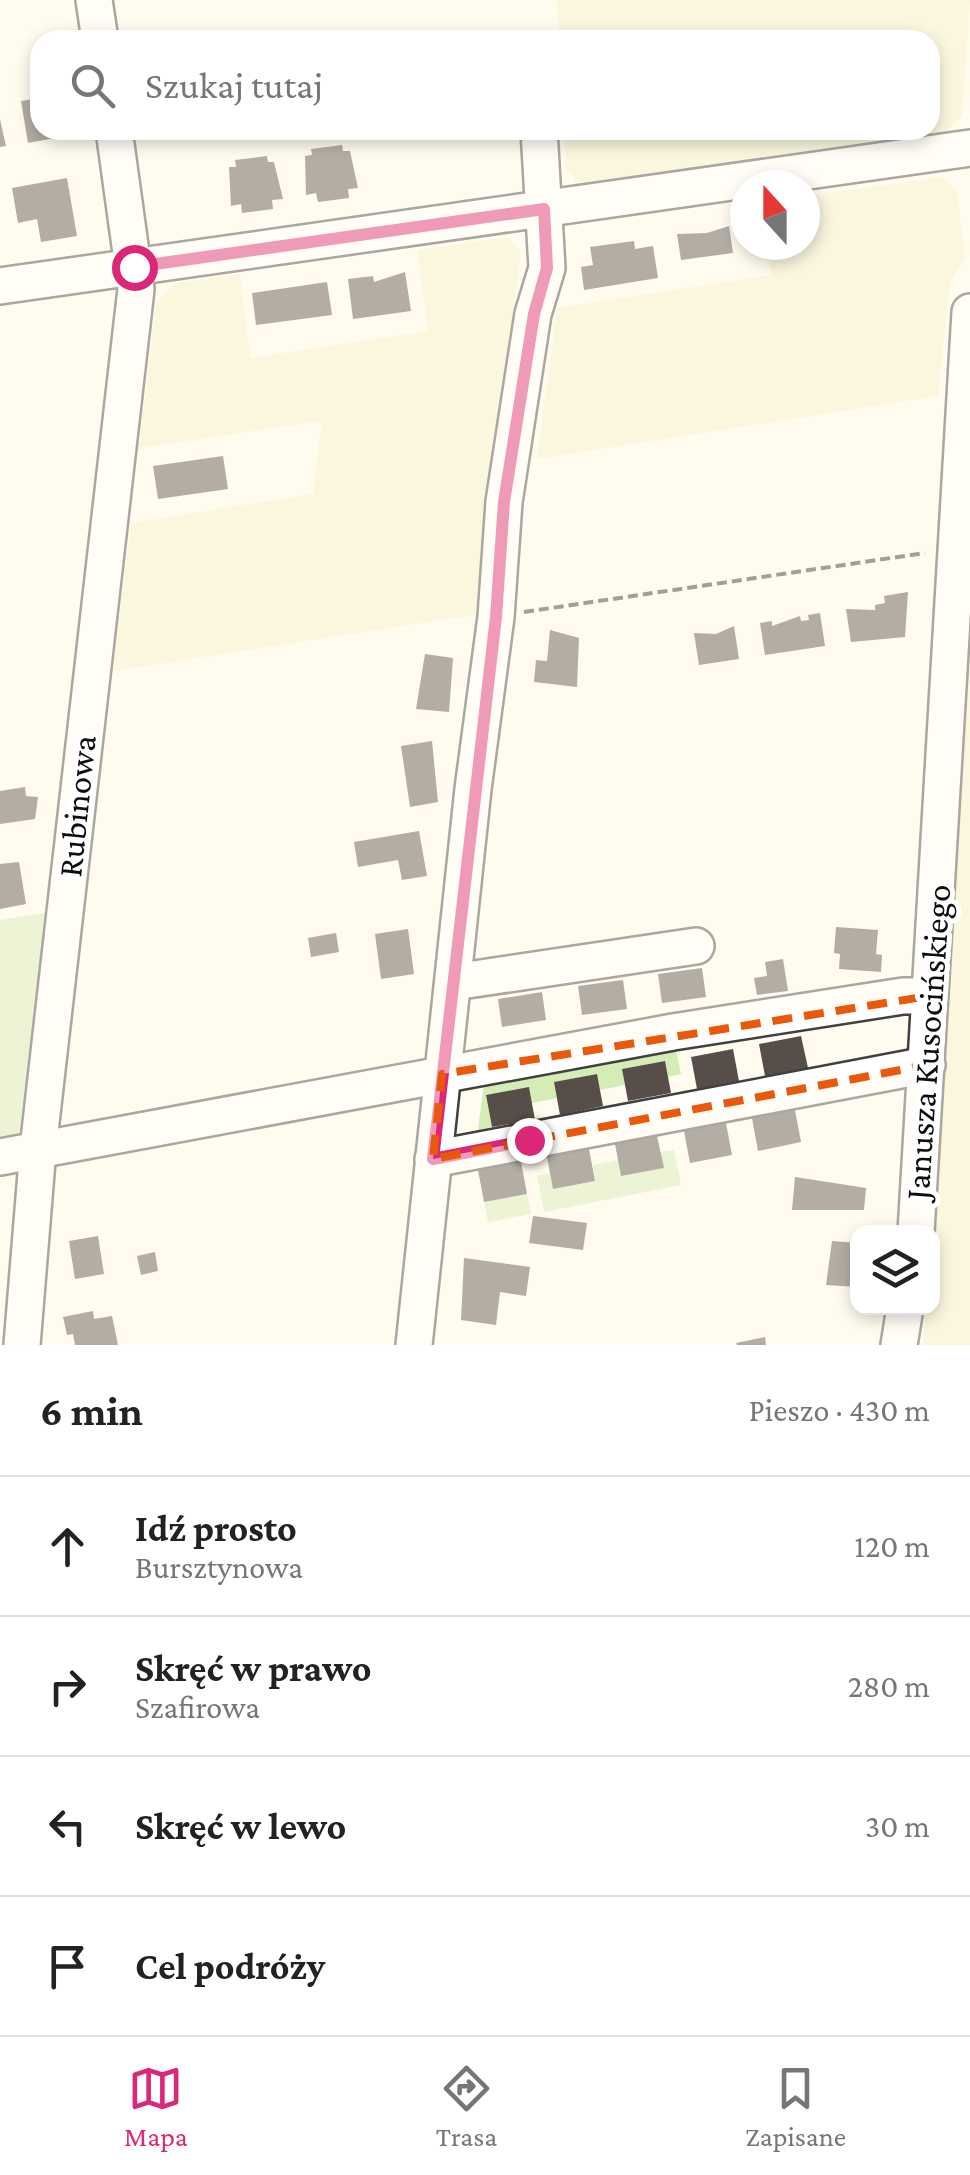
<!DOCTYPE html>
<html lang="pl">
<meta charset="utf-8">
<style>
:root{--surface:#fff;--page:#f6f6f6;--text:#222;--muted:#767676;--line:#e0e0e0;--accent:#db2777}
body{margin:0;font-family:"Crimson Pro",serif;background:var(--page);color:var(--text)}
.controls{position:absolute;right:30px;bottom:30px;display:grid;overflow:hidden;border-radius:20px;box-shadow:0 5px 15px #0003}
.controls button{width:90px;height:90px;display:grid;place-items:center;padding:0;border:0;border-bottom:2px solid var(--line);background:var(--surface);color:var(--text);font:50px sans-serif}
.compass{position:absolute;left:730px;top:170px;width:90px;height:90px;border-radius:50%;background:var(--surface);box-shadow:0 5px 15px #0003;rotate:339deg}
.stop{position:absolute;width:30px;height:30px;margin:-22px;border:8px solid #db2777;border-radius:50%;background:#fff}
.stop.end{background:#db2777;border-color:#fff;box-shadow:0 2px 10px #0008}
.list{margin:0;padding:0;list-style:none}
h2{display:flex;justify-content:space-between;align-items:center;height:130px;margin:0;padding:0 40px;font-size:42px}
h2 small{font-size:32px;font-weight:400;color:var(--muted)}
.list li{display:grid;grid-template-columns:65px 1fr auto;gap:30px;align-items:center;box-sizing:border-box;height:140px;padding:0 40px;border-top:2px solid var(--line)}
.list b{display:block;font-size:38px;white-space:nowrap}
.list p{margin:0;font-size:32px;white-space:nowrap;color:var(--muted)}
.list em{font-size:32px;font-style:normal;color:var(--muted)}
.icon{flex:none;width:55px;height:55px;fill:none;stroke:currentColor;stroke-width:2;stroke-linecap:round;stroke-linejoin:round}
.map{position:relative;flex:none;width:970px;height:1345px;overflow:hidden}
.search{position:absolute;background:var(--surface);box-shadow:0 5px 15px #0003;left:30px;right:30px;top:30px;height:110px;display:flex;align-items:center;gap:25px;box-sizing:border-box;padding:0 35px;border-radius:30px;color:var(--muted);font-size:38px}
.sheet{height:690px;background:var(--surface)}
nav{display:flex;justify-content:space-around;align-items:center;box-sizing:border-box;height:140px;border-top:2px solid var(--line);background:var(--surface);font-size:28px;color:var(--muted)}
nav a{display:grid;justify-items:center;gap:5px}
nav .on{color:var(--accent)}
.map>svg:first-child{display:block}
.farmland{fill:#f7f1cc}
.green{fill:#d4ecb5}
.building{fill:#574e49}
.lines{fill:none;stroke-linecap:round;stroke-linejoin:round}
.minor-casing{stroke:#404040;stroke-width:40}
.path{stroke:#2f2f2f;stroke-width:4;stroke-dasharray:10 5;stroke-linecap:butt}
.minor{stroke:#fff;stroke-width:35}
.route{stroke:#db2777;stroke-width:12}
.marked{fill:none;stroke:#e8590c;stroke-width:8;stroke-dasharray:20 12;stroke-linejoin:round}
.labels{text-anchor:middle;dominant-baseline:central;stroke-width:10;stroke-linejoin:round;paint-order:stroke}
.street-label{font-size:35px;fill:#0d0d0d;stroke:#fff}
</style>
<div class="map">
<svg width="970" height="1345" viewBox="0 0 970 1345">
<rect width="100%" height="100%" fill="#fffbee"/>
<g class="farmland">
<polygon points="557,0 970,0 962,116 944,135 582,186 566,169 564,130 930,130 930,40 559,40"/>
<polygon points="943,177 957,191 965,257 950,283 938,396 537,459 557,308 771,275 767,245 805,245 805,196"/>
<polygon points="507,237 521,252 480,614 113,671 131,523 313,494 322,421 139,448 156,303 174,283 240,274 250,358 428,331 417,250"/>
<polygon points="970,640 970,1345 923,1345 926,1308 932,1308 931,1232"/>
</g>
<g class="green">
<polygon points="50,912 17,1147 0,1150 0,920"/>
<polygon points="674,1039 681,1074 668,1077 664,1061 623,1069 625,1085 600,1090 596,1074 555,1082 557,1098 532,1103 529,1088 486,1096 492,1127 478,1130 485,1076"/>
<polygon points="674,1150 681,1185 544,1212 537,1176 550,1173 553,1189 595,1181 593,1165 618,1160 621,1176 663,1168 660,1152"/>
<polygon points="527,1194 531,1214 488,1222 484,1202"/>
</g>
<g class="building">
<polygon points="40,98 40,130 77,130 77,134 28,143 21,101"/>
<polygon points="0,119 6,146 0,147"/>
<polygon points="342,145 343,151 350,151 358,188 348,189 349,198 318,202 316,193 306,195 305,156 312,155 311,149"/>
<polygon points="267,156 268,162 274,162 283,199 272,200 273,209 242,213 241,204 231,206 229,167 236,167 235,160"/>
<polygon points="67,178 77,236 41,242 37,219 18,223 12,188"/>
<polygon points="729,226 733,253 681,260 677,234 707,233"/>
<polygon points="634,241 635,249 653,246 658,278 584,290 581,267 593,265 590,247"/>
<polygon points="405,272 411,311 353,319 348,279 373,276 374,282"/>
<polygon points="327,282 332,315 256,325 252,293"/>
<polygon points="223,456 228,489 158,499 153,466"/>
<polygon points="908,592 905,637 851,642 846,609 875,610 875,605 885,603 884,596"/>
<polygon points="820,613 825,646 765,655 760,623 772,621 772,626 800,616 801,621 809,620 808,615"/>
<polygon points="734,626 739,659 699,665 694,633 716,634"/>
<polygon points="550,630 579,638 577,687 534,682 536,660 547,661"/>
<polygon points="425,654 453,658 449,712 416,709"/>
<polygon points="432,741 438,802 410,807 401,746"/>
<polygon points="25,787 26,796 38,797 35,819 0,824 0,791"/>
<polygon points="419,831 427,876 402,880 398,860 358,867 354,842"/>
<polygon points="19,862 26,904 0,909 0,864"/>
<polygon points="836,927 878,930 876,954 882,955 881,972 839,969 840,954 834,953"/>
<polygon points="408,929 414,974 381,979 375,934"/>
<polygon points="336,933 339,952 311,957 308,938"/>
<polygon points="783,959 788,991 757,995 754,978 767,976 765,962"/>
<polygon points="702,968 706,997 662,1003 658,974"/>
<polygon points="623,980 627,1009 582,1015 578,986"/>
<polygon points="542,992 546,1020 502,1027 498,999"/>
<polygon points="801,1036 808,1068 765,1076 759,1044"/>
<polygon points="733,1049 739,1081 697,1089 691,1057"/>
<polygon points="665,1061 671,1093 628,1101 622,1069"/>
<polygon points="597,1074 603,1106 560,1115 554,1082"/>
<polygon points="529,1087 535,1120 492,1127 486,1095"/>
<polygon points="795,1110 801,1142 758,1151 752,1118"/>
<polygon points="726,1123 732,1155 690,1163 684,1131"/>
<polygon points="657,1136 664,1168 621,1176 615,1144"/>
<polygon points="589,1149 595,1181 553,1189 547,1157"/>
<polygon points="521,1162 527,1194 484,1202 478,1170"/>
<polygon points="795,1177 866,1188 864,1210 792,1210"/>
<polygon points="533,1216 587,1223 583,1250 529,1243"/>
<polygon points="98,1236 104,1274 75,1279 69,1241"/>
<polygon points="832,1241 858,1243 858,1287 826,1285"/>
<polygon points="155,1252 158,1271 141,1275 137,1256"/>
<polygon points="464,1258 530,1267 526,1296 500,1292 496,1325 461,1320"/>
<polygon points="93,1311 94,1319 112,1316 118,1345 75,1345 73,1334 67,1335 63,1317"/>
<polygon points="765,1337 766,1345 737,1345 736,1343"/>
</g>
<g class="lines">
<defs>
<g id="minor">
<polyline points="94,0 100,40"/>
<polyline points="0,286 970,148"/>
<polyline points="454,982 696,946"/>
<polyline points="0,1157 673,1032 903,996 929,996"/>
<polyline points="433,1159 927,1065"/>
<polyline points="916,1232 970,312"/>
<polyline points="22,1345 38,1149 136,289 114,130"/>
<polyline points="414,1345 473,789 496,617 504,502 533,314 547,268 539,130"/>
<polyline points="899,1345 905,1308"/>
</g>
</defs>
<use href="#minor" class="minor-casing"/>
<polyline class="path" points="524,612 925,553"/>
<use href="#minor" class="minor"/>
</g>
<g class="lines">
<polyline class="route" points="134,267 544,209 547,268 534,314 504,502 496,617 433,1159 529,1140"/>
</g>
<path d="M0 0H970V1345H0ZM929,996l-2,69 -494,94 9,-85z" fill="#fffbee" fill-opacity=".55" fill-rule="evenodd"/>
<path class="marked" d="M929,996l-2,69 -494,94 9,-85z"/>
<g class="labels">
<g class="street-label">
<text transform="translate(77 806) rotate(-84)">Rubinowa</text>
<text transform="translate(928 1042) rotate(-86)">Janusza Kusocińskiego</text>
</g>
</g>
</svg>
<div class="controls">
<button><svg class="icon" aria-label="layers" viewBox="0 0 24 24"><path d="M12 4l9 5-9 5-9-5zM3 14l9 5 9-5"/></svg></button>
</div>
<svg class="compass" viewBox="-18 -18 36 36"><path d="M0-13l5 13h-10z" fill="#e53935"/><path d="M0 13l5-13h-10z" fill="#767676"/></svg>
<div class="stop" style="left:134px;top:267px"></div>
<div class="stop end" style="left:529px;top:1140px"></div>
<div class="search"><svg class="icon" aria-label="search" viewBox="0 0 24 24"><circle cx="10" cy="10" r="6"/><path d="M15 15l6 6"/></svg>Szukaj tutaj</div>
</div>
<section class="sheet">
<h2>6 min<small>Pieszo · 430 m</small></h2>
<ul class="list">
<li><svg class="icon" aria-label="ahead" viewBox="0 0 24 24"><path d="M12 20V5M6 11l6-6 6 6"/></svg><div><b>Idź prosto</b><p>Bursztynowa</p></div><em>120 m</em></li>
<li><svg class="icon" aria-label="right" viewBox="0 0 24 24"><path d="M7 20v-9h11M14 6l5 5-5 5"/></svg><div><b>Skręć w prawo</b><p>Szafirowa</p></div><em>280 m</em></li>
<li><svg class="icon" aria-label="left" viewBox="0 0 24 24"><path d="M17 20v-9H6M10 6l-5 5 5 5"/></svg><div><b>Skręć w lewo</b></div><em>30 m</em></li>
<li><svg class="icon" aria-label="arrive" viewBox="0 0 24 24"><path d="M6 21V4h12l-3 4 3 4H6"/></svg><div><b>Cel podróży</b></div></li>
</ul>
</section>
<nav>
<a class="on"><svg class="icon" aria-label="map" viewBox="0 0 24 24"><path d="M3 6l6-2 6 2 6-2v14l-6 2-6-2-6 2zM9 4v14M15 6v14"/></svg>Mapa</a>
<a><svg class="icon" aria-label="directions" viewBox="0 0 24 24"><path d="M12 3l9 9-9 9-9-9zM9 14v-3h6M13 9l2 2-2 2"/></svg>Trasa</a>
<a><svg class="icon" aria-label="saved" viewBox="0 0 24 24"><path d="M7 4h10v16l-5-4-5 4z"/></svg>Zapisane</a>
</nav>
